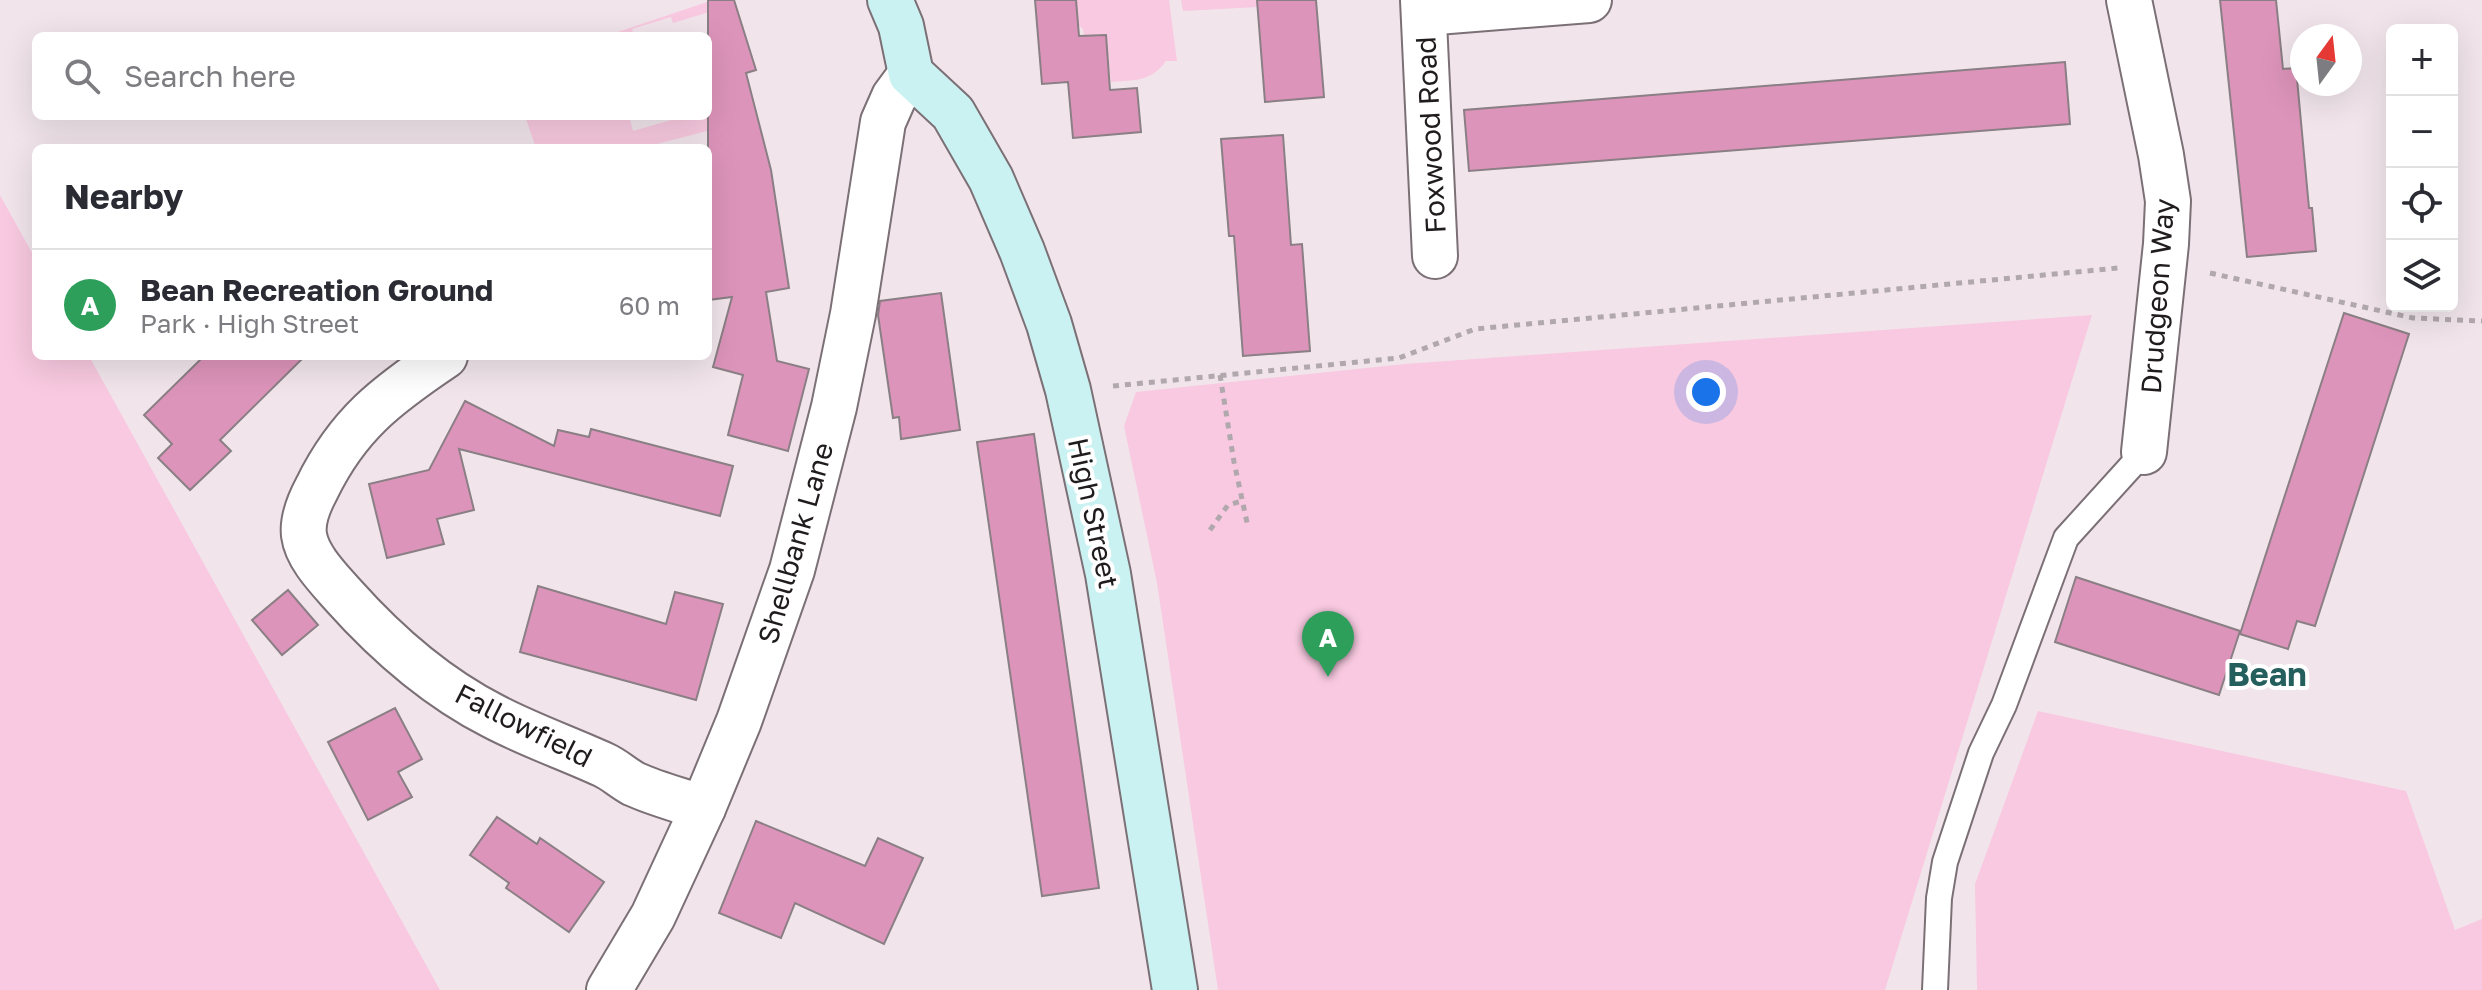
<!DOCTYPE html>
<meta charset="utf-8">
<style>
:root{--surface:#fff;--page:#f2f2f3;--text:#2b2b33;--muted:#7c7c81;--line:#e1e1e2;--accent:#1b6968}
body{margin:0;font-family:"Golos Text",sans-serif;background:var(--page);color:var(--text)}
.controls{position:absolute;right:24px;top:24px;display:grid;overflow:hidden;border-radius:12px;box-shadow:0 8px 32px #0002}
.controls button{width:72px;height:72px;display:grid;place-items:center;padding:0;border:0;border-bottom:2px solid var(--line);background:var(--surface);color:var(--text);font:40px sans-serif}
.compass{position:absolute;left:2290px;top:24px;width:72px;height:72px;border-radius:50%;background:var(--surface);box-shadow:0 8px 32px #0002;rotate:15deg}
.you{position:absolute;left:1706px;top:392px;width:28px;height:28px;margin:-20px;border:6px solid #fff;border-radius:50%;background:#1a73e8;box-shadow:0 0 0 12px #1a73e833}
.badge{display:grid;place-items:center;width:52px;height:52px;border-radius:50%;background:var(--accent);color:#fff;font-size:26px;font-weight:700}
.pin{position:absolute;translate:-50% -66px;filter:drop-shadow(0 2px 4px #0008)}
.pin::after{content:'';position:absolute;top:42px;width:28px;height:24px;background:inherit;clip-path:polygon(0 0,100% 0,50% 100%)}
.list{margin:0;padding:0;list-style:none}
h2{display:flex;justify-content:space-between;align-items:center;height:104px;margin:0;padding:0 32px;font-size:34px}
h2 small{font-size:26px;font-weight:400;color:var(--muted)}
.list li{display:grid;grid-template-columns:52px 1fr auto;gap:24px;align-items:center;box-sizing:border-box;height:112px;padding:0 32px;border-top:2px solid var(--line)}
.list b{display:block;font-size:30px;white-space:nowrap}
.list p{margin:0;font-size:26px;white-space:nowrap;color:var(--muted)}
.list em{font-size:26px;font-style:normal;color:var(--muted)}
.icon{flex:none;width:44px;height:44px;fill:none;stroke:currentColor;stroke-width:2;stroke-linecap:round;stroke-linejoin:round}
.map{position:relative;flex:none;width:2482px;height:990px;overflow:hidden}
.search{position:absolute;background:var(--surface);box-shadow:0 8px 32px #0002;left:32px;top:32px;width:680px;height:88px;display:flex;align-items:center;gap:20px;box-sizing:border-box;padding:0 28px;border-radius:12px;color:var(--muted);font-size:30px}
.panel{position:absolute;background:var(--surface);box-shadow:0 8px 32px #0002;left:32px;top:144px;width:680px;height:216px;border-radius:12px}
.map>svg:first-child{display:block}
.green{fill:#f8c9e0}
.building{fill:#dd94ba;stroke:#8a7f84;stroke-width:2}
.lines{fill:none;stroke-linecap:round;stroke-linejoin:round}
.service-casing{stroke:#7b7075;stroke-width:28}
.minor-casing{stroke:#7b7075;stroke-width:48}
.secondary-casing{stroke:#7b7075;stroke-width:48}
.path{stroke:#b1a8ad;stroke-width:5;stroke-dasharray:6 6;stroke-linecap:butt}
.service{stroke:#fff;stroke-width:24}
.minor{stroke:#fff;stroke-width:44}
.secondary{stroke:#cbf2f2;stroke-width:44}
.labels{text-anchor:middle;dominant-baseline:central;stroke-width:8;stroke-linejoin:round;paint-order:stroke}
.street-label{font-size:28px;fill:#201c1e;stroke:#fff}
.quarter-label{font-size:32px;font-weight:bold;fill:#245f5e;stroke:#fff}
</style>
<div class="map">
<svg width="2482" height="990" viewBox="0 0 2482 990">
<rect width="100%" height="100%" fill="#f1e5eb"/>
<g class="green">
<polygon points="713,0 729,6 673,23 671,17 632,29 634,35 631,36 606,36"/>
<path d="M1076,0h93l8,61h-11c-15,21 -31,19 -55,21l-5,-47 -22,1 -1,-7 -5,-4z"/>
<polygon points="1181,0 1257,0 1258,7 1183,11"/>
<polygon points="750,97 758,118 641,148 536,148 525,116 629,116 633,131 685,116 708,116"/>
<polygon points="0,195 36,260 36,356 89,356 440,990 0,990"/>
<polygon points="2092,315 1885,990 1218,990 1157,583 1124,426 1136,392 1405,364"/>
<polygon points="2038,711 2406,791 2455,930 2482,919 2482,990 1977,990 1975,884"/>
</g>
<g class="building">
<polygon points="708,0 734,0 756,70 746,73 771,170 789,288 766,292 777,361 809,369 788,451 728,435 743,375 713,367 732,297 708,300"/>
<polygon points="1035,0 1076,0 1079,36 1106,35 1110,90 1137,88 1141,132 1073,138 1068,82 1042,84"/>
<polygon points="1257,0 1316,0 1324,97 1265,102"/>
<polygon points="2220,0 2276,0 2283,69 2296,68 2309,208 2312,208 2316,251 2247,257"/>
<polygon points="2065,62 2070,124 1469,171 1464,110"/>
<polygon points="1283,135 1291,245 1302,244 1310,351 1243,356 1234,236 1229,236 1221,139"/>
<polygon points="941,293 960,430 901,439 899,417 893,418 878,315 880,301"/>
<polygon points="2344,313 2409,334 2315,626 2297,621 2288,649 2240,634"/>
<polygon points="204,356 305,356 220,440 231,451 190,490 158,458 172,444 144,415"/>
<polygon points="465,401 554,446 558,430 589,437 591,429 733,466 720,516 459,449 474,510 437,519 444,544 387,558 369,484 429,470"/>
<polygon points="1034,434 1099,888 1042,896 977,442"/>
<polygon points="2076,577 2240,631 2219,695 2055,642"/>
<polygon points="538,586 666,624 675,592 723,604 696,700 520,652"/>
<polygon points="288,590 318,625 282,655 252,620"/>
<polygon points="395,708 422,759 398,772 412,797 368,820 328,742"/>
<polygon points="497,817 537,844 540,838 604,882 569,932 506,888 509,883 470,855"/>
<polygon points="756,821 865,866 878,838 923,858 884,944 795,903 781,938 719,913"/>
</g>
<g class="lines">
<defs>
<polyline id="service" points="1935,990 1939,898 1945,862 1981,753 2004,705 2066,538 2144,452"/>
<g id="minor">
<polyline points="1423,0 1435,256"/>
<polyline points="2129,0 2161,155 2168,201 2166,244 2144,452"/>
<polyline points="1424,13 1589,0"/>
<path d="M445,356c-58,39 -97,68 -128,132 -7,13 -15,32 -13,47 3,22 24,43 39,60 42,47 93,92 150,121 36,19 74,32 111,49 11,5 20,14 30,19 22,10 46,16 69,24"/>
<polyline points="609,990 653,916 703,808 739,721 792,570 834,407 853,314 883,122 894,97 911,74"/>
</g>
<polyline id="secondary" points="890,0 901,26 911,74 953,113 991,179 1022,251 1049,324 1068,390 1108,574 1175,990"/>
</defs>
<use href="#service" class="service-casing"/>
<use href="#minor" class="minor-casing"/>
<use href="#secondary" class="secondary-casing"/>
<g class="path">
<polyline points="2210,273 2413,318 2482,321"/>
<polyline points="1220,375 1234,462 1248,527"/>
<polyline points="1113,386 1399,358 1475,329 2118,268"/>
<polyline points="1210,530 1228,505 1242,501"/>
</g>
<use href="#service" class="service"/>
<use href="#minor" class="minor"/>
<use href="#secondary" class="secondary"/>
</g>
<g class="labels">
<g class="street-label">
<text transform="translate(1430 135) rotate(-93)">Foxwood Road</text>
<text transform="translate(2157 296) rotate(-86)">Drudgeon Way</text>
<text transform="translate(1094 513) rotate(78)">High Street</text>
<text transform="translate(795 543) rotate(-74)">Shellbank Lane</text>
<text transform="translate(524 725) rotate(27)">Fallowfield</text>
</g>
<g class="quarter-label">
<text x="2267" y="674">Bean</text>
</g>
</g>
</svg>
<div class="controls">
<button>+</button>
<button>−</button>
<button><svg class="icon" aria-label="locate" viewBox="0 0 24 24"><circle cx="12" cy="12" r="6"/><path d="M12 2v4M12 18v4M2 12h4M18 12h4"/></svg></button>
<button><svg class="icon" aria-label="layers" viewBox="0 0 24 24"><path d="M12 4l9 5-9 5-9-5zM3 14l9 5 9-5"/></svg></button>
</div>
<svg class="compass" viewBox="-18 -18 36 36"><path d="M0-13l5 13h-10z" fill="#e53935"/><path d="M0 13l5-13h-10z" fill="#7c7c81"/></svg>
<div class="you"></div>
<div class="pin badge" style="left:1328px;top:677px;background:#2e9e5b">A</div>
<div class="search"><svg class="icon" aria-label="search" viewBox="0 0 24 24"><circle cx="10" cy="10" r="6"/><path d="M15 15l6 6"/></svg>Search here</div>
<section class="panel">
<h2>Nearby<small></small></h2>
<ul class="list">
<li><span class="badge" style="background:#2e9e5b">A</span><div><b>Bean Recreation Ground</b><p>Park · High Street</p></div><em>60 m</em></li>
</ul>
</section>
</div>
